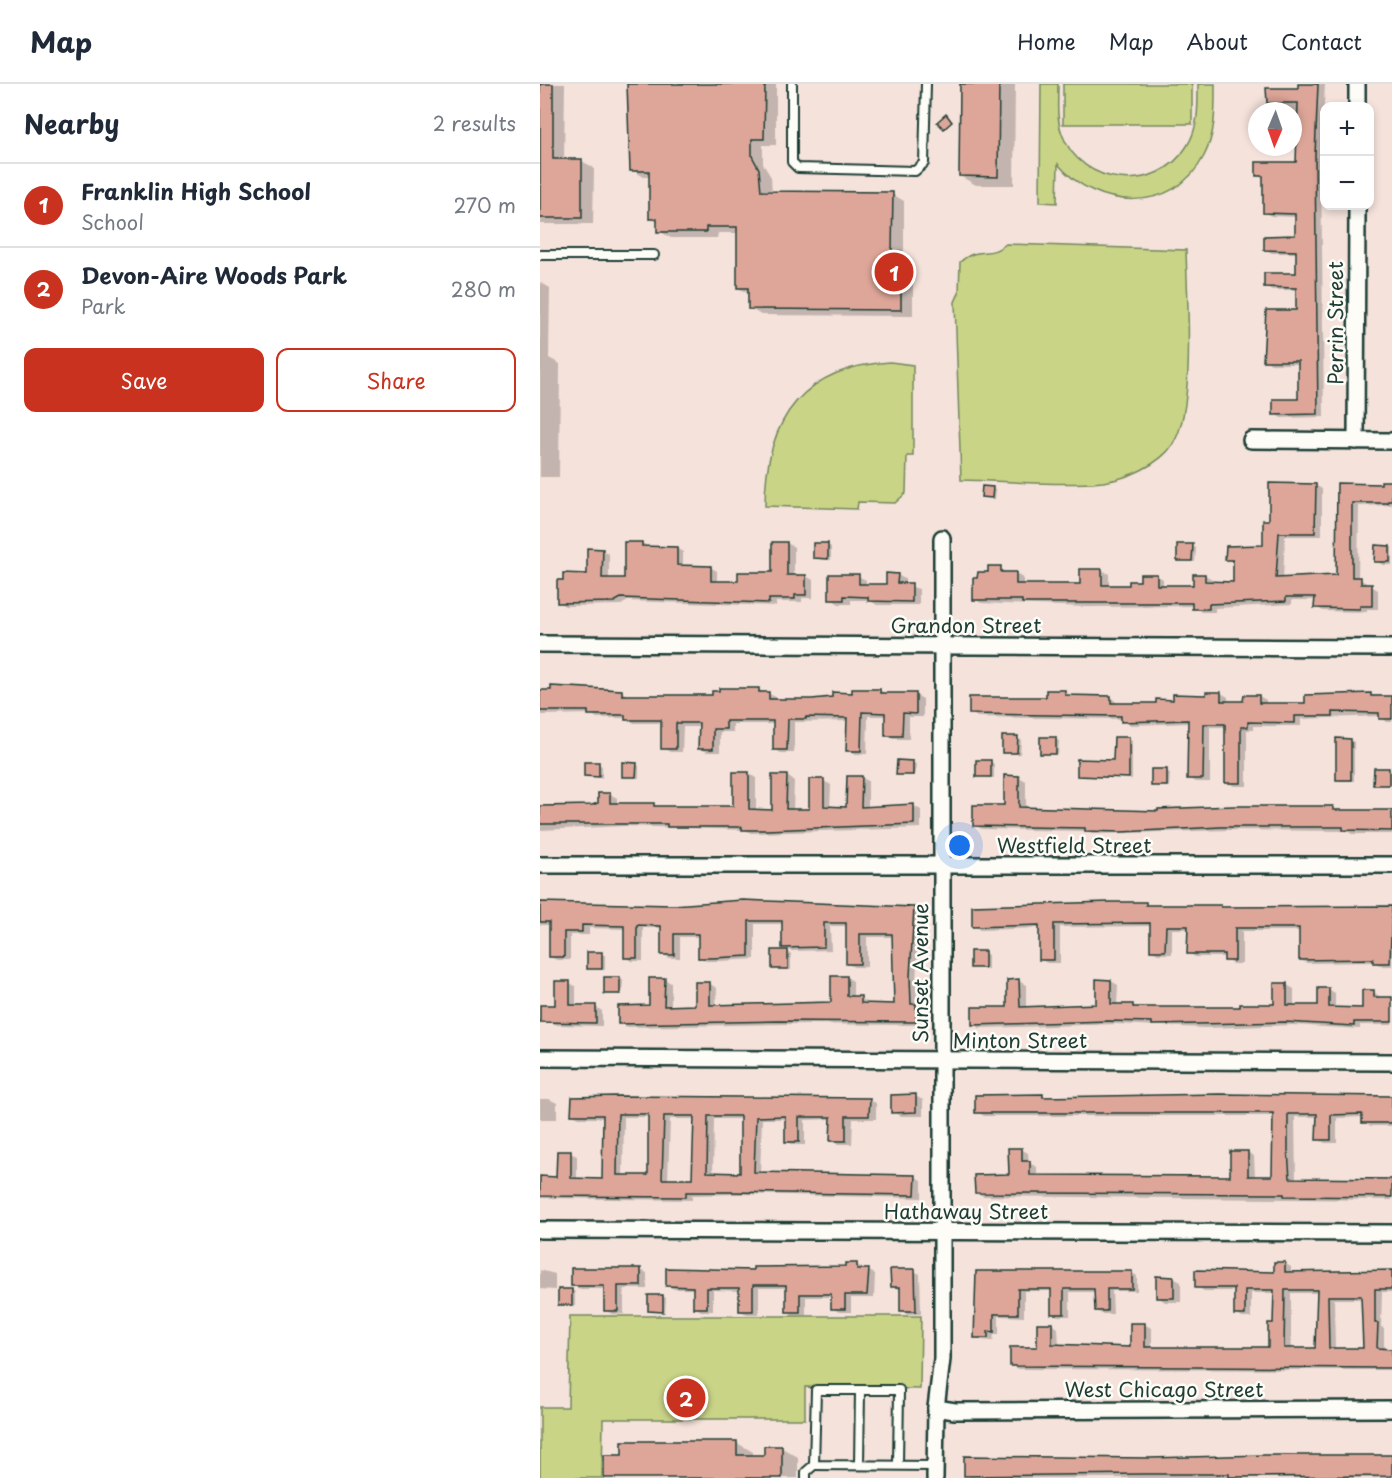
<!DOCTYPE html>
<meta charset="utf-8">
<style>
:root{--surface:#fff;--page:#f6f6f7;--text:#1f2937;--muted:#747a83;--line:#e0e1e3;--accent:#c8321e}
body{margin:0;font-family:"Playpen Sans",sans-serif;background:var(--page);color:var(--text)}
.controls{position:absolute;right:18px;top:18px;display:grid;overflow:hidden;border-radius:12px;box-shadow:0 3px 9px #0003}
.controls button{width:54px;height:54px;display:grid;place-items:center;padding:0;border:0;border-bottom:2px solid var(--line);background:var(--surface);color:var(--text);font:30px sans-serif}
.compass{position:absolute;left:708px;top:18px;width:54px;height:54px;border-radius:50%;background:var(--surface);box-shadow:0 3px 9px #0003;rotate:182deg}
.you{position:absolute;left:420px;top:762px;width:21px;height:21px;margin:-15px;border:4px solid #fff;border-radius:50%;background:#1a73e8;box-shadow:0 0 0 9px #1a73e833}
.badge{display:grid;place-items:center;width:39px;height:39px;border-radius:50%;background:var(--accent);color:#fff;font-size:20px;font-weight:700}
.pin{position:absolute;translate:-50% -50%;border:3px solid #fff;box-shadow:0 2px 6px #0006}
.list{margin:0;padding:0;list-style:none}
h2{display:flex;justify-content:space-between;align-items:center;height:78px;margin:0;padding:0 24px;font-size:26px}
h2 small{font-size:20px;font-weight:400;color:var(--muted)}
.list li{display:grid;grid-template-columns:39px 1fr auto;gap:18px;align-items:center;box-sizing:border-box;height:84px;padding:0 24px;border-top:2px solid var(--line)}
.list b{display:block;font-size:22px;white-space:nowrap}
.list p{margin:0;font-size:20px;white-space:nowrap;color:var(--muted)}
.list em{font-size:20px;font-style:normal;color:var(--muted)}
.actions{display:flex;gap:12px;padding:18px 24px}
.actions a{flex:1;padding:14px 0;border:2px solid var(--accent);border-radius:12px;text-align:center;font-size:21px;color:var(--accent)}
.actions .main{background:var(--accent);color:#fff}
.map{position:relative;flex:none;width:852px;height:1394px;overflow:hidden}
header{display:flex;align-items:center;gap:36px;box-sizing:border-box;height:84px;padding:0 30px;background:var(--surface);border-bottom:2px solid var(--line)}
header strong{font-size:28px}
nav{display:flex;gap:33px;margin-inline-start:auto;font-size:21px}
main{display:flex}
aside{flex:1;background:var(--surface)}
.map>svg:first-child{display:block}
.green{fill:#c9d487;stroke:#74885e;stroke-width:1.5}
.shadow{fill:#0003;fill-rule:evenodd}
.building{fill:#dea699;stroke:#1f3d34;stroke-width:1.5;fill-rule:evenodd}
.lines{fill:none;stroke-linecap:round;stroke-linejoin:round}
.service-casing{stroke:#1f3d34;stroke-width:12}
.minor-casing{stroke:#1f3d34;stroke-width:20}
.service{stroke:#fdfcf7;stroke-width:8}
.minor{stroke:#fdfcf7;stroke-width:15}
.labels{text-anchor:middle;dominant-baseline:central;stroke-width:5;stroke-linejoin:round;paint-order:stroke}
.street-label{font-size:20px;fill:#1f3d34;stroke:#fdfcf7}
</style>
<header>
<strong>Map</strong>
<nav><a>Home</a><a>Map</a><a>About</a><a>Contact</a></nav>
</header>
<main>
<aside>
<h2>Nearby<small>2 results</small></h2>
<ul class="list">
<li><span class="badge">1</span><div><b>Franklin High School</b><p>School</p></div><em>270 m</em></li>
<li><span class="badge">2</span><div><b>Devon-Aire Woods Park</b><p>Park</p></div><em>280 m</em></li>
</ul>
<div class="actions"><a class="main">Save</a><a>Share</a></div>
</aside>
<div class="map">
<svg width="852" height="1394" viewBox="0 0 852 1394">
<rect width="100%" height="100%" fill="#f4e2db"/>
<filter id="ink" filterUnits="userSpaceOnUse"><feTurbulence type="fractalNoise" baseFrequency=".0167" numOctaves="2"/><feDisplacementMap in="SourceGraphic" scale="12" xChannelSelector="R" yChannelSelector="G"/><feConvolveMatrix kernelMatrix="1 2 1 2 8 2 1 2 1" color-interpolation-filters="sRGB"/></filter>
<g filter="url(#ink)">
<g class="green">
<path d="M501,0h17c0,17 -2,34 4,50 19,53 96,61 125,12 12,-19 11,-40 11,-62h17c0,25 1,49 -11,72 -30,59 -108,54 -146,8l-1,39 -17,-1z"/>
<rect x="523" y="0" width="129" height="40"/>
<path d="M466,160l180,6c1,45 10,159 -13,194 -13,21 -47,35 -70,38 -44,4 -97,-1 -142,-2l-6,-178 4,-9 1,-31c19,-17 28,-3 46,-18z"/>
<path d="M350,278l23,3v91h-6l-1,37 -11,10 -37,-1 -1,7 -92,-3c0,-85 36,-139 125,-144z"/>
<polygon points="30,1232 381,1232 380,1305 265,1303 265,1335 63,1335 62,1394 0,1394 0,1323 28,1323"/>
</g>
<g class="shadow">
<polygon points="0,0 25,0 24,77 42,77 54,84 53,140 0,140"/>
<polygon points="89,0 236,0 236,61 223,61 223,80 231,93 232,109 352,110 364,117 364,170 373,176 373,232 221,231 209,224 209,210 198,204 198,149 178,149 177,154 131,154 119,147 119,139 110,134 111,93 104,93 92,86"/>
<polygon points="421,0 475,0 474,101 436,101 420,92"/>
<polygon points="760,0 785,0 781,76 784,333 741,334 735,330 759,316 760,280 731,280 725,276 757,228 757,206 732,206 725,202 758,190 757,169 732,169 726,166 756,153 756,133 731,132 724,128 725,96 717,91 757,79 757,58 753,58 753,27 728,27 728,6 760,6"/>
<polygon points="0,198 10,204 9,274 20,280 19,393 0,393"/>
<polygon points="852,399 852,421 819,422 818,494 838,506 838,525 827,525 827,528 783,527 776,523 776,516 752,516 752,520 675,524 675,528 661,528 654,522 548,523 441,519 434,515 449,490 460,484 467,490 476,490 483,494 483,501 542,502 562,486 569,490 569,502 590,502 616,491 623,495 623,502 654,502 654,491 665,491 672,495 672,499 695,499 695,479 687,475 725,462 730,438 775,401 782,405 782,452 745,452 743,495 798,493 799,401 842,402"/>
<polygon points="453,405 456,406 455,415 442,413"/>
<polygon points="102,459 109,463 136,464 143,468 143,483 170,483 177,487 177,498 199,498 234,490 234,459 247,459 254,463 254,492 266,492 273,496 273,514 262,514 262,518 236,518 236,522 88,517 81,521 25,522 18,518 48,491 62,466 69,470 69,495 86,495"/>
<polygon points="288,461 291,463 291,476 274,474"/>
<polygon points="652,462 656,464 655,478 639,476"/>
<polygon points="836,463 852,463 852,481 843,481 836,477"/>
<polygon points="357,491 365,495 365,501 379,505 379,521 337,521 329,516 311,516 311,520 299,520 291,515 318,492 326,496 326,501 347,501"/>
<polygon points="13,604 81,607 88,612 174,612 219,606 236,613 236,616 293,615 340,606 347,611 376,611 383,615 383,633 369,633 369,655 353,655 346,651 346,632 328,632 327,670 314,670 307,666 308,637 254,638 254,669 241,669 234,665 234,640 193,640 193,648 180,648 180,668 167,668 160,664 160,643 143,643 142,668 130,668 123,664 123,639 94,639 87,634 57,634 51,630 0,631 0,608 13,608"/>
<polygon points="525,608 532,612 571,613 578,620 617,620 681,609 688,613 688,619 705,619 719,612 726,616 726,620 766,621 803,610 852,612 852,638 847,638 840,632 761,635 761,642 714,642 714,646 707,646 707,702 694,702 687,698 687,643 670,643 670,698 656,698 649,694 650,639 589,641 583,635 437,633 431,629 508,615"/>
<polygon points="477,654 481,656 480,670 464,668"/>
<polygon points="515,655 519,657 518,671 502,669"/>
<polygon points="589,655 592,657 592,695 539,691 575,677"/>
<polygon points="811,656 814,658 814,697 801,697 798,696"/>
<polygon points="372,678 376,680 375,692 358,690"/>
<polygon points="451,678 454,680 454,694 437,692"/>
<polygon points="58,680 62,682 62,694 46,691"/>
<polygon points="96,680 99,682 99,694 83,692"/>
<polygon points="849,686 852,688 852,702 835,700"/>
<polygon points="626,687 630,689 629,703 613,701"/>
<polygon points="209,690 216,694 216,727 233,727 247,692 254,697 253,726 271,726 284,697 291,701 290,724 308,724 321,693 328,697 328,724 374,722 381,726 381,744 211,749 205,746 85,742 0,746 0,724 52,722 59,720 59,710 70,710 77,714 77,720 114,721 119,724 195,724"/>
<polygon points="479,693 486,697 486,725 533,724 539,728 571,729 719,724 852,727 852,750 812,750 807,747 689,746 554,750 548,747 442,745 434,741 465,722"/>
<polygon points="0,819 47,822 373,824 380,828 376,897 377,923 382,926 382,941 246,940 86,943 80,939 111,923 124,895 131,899 131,923 156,923 170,900 177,904 176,923 293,920 306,893 313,897 313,914 320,914 327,918 327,921 356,922 353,853 327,853 327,883 314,883 308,880 308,842 290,842 291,866 251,867 244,863 244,840 215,840 215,875 180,877 166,877 160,873 160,853 140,853 140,874 129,874 123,870 123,844 103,844 103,877 92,877 86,874 86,845 49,844 49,851 30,851 30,876 17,876 10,873 10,841 0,841"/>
<polygon points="606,820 610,823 680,822 685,825 852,823 852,882 841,882 834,878 767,879 760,876 761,847 702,847 702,880 692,880 686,873 655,873 649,869 649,845 632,845 632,870 618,870 612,867 612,842 520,843 520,879 507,879 500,875 500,844 440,846 434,842"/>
<polygon points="248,868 251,870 251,886 234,884"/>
<polygon points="445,869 448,871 448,885 431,883"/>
<polygon points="49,870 65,871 65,886 49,884"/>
<polygon points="79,895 83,896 82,911 66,909"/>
<polygon points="479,897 486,901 486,924 557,921 571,897 578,901 577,921 592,921 597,924 702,924 735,921 747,901 754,905 754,923 779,923 788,905 795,909 795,925 824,925 834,908 841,914 852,914 852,941 820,941 820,945 753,941 665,944 576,940 440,944 433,940 469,924"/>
<polygon points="30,899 36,903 36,923 56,923 62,927 62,942 17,941 10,938"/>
<polygon points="375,1012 383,1016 383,1032 361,1032 353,1028"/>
<polygon points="547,1014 852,1014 852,1042 831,1042 824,1038 823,1033 797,1034 797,1059 785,1059 778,1055 778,1033 755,1033 756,1096 852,1096 852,1116 443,1112 436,1108 471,1092 481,1065 488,1069 489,1079 497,1083 497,1093 692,1093 707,1068 714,1072 715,1094 733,1093 734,1032 444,1032 437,1028"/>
<polygon points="0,1015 9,1015 17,1019 17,1035 0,1035"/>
<path d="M329,1016l7,3v16h-23l-1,25h-14l-6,-3v-22l-27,1v25h-12l-7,-4v-22h-24l-2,54 155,4 7,3v18l-183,-4 -47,1v5l-152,-2v-20h18l12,-25 7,3v24h27l1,-62h-26l-6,-3zM84,1033h26v60h-27zM130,1035h25l-1,62 -26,-1zM174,1035h28v55h-29z"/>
<path d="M744,1179l7,4v6h101v19h-10l-1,35 3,1v22h8v20l-374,-1 -6,-3 26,-18 14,-24 6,4 1,18 73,2v-23h13l7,3v20l118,1 5,-25v-31h-24v25h-9l-6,-4v-23h-32l-7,-4 79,-14zM751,1209h27l-1,57h-26zM794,1215h29l1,51h-29z"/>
<polygon points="317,1181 335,1190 334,1214 311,1214 311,1228 299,1228 292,1224 292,1213 266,1213 266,1231 254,1231 247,1227 247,1204 219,1204 219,1230 207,1230 200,1227 200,1207 173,1206 173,1227 161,1227 154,1223 154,1205 134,1205 128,1202 215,1187"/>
<polygon points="0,1186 15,1190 15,1206 0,1205"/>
<polygon points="100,1186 107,1189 107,1205 84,1205 84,1230 72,1230 65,1226 65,1205 39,1205 33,1201"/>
<polygon points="374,1187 380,1190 381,1230 367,1230 361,1226 362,1206 352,1203"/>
<polygon points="437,1188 591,1188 597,1192 597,1207 572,1207 573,1230 562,1230 556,1227 556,1208 530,1208 530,1232 518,1232 512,1229 513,1207 484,1207 484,1233 459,1232 459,1250 454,1250 453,1257 441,1256 435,1253"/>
<polygon points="633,1194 641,1198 641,1218 625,1218 618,1213"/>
<polygon points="32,1206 35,1208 35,1222 19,1220"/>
<polygon points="122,1212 126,1214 125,1229 110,1227"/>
<polygon points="197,1359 213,1368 213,1373 226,1373 242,1364 258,1373 258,1394 65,1394 84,1372"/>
<polygon points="852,1372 852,1394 431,1394 426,1391 610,1375"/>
</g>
<g class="building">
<polygon points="0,0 13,0 13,75 42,75 42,134 0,134"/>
<polygon points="87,0 225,0 224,55 212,55 212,72 219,85 221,107 353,108 352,167 361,167 361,226 208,225 208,204 197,204 197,143 166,143 166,148 117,148 117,135 109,135 109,87 90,87"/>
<polygon points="420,0 459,0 458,93 419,92"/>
<polygon points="758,0 778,0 775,72 778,330 733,331 733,315 758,315 758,277 723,277 726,226 756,226 756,204 724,203 724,189 756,189 756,167 724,166 724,152 755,151 755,130 723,129 723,92 716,92 716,78 756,78 758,19 727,19 726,4 758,4"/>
<polygon points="406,30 412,38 404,45 397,38"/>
<polygon points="841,397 852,397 852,417 848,417 848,419 812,419 812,493 821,493 821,500 832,500 832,522 820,522 820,525 774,524 775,513 746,513 746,517 669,520 669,525 652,525 652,519 482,519 482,516 433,516 433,494 437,494 438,488 448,488 448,482 461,482 461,488 476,488 476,500 540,500 540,485 562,485 562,501 589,501 589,497 600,497 600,490 617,490 617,501 653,501 653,490 665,490 665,497 693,498 693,476 685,476 686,462 723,461 723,436 729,436 729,399 776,400 775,449 739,449 736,494 796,491 797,399 841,400"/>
<polygon points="442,402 453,403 452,414 441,413"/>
<polygon points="84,458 102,458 102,462 137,463 137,481 171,482 171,497 198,497 198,488 232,488 232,458 247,458 247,491 266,491 266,511 255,511 255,515 229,515 229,519 81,514 74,518 17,519 17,496 23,496 23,489 47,490 47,464 63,465 62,494 84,494"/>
<polygon points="273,459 288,459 288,475 273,474"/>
<polygon points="637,460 653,460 652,477 637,477"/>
<polygon points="835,461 850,462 850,478 834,478"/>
<polygon points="346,489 358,490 357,499 372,499 372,518 328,517 328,513 304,512 304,516 289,516 289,490 319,490 319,500 346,500"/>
<polygon points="11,602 82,606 82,611 172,611 172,607 179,607 179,604 219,604 219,608 229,608 229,615 272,615 292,613 292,608 312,609 312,605 340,605 340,609 376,609 376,630 363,629 362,652 345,652 345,629 322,628 321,667 306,667 307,634 266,633 266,635 248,635 247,666 233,666 233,637 186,637 186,645 173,645 173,665 158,665 159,639 136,639 136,665 121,665 121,636 85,636 85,631 48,631 48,627 0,627 0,606 11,606"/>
<polygon points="506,606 525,606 525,611 571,612 571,619 616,619 616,615 633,616 633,610 666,611 666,608 681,608 681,617 703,617 704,611 719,611 719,619 765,619 765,611 831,609 831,612 852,612 852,635 839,635 839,629 793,628 793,632 755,632 755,639 708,638 708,643 701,643 701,699 685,699 685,640 664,640 663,695 647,695 648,636 581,638 581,632 429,630 429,613 506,613"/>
<polygon points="462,652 478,652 477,669 462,669"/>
<rect x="500" y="653" width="16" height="17"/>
<polygon points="574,653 589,653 589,694 537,692 537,675 573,676"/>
<polygon points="796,654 811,655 811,696 796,696"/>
<polygon points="357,676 373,677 373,691 356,691"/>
<rect x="436" y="676" width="15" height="17"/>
<polygon points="44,678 59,678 59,693 44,692"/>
<polygon points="82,678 97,679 96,693 82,693"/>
<polygon points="834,684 849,684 849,701 833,701"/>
<rect x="611" y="685" width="16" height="17"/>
<polygon points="193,688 209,688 209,725 232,726 232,691 247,691 246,725 269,725 269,695 284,695 284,722 306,723 307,692 322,692 321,723 374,720 374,740 227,746 202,746 202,743 127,743 127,740 0,740 0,722 52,721 58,719 58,709 70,709 70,719 114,719 114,722 193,722"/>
<polygon points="464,691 479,692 479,723 618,727 618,725 693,722 793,722 793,726 852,726 852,747 803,746 803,743 681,743 581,748 545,747 545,744 433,742 433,721 464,721"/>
<polygon points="203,816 374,823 370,892 371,920 376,920 376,938 238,937 78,940 78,922 109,921 109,894 125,894 124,922 155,921 155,898 170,898 170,921 291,918 291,892 307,892 307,912 321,912 321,919 354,920 352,850 320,850 320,880 306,880 306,839 284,839 284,863 242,864 242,837 209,837 209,872 173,874 158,874 158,850 134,850 134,871 121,871 121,842 97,841 97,874 84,874 84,842 42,841 42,848 24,848 24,873 9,873 9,838 0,838 0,818 133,821"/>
<polygon points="569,818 606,818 606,821 681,821 681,823 852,822 850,879 833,879 833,875 759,876 759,844 695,844 695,877 684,877 684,870 647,870 648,842 626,842 625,867 610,867 610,839 514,840 514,876 499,876 499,841 432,843 432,822"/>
<rect x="232" y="866" width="16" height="19"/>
<rect x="430" y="867" width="15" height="17"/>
<rect x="47" y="868" width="15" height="17"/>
<rect x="64" y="893" width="16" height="17"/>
<polygon points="479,895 480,923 556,920 556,895 571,896 571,920 593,920 593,923 700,923 700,920 734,920 734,899 747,899 747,921 778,921 778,904 789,904 789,923 822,924 822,906 834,906 834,913 852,913 852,938 814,938 814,942 745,938 612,941 612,938 568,937 432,941 432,923 467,923 467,896"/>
<polygon points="15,897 30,897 30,921 56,921 56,939 0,938 0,921 15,921"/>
<polygon points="376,1010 376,1028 351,1029 351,1011"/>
<polygon points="503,1010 503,1013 680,1010 852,1012 852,1039 822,1039 822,1030 791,1031 791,1056 776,1056 777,1030 748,1030 748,1067 750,1094 852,1095 852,1113 744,1112 744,1110 435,1109 434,1091 469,1090 468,1064 482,1064 482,1077 490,1077 490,1091 690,1092 690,1067 708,1067 708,1092 732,1092 733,1029 435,1029 435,1011"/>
<path d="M77,1012l253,2 -1,18h-23v25h-16l1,-24h-32v25h-14v-26l-29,1 -2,55 162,3 -1,20 -183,-3h-46v5l-146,-1v-20l16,1 1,-26h14v27l31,1 1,-64h-32l1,-18zM78,1030h30v61h-31zM124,1032h30l-2,63h-30zM168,1032h32v57l-33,-1z"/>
<path d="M734,1178h11v10l107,-2v19h-17v34h3l-1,25 15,1v19l-382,-2v-19h27v-24h15v21l78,3v-24h15v24h123v-24h5l1,-33h-29v25h-11v-27h-39v-18l79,2zM745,1206h32l-2,58h-31zM788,1212h33l2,52h-34z"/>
<polygon points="305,1179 317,1179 317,1185 329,1185 327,1211 305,1211 305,1225 291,1225 291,1210 260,1210 260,1228 246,1228 246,1201 213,1201 213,1227 199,1227 199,1204 167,1204 167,1224 153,1224 153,1203 126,1202 126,1184 213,1186 213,1183 305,1182"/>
<polygon points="31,1184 101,1184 101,1202 78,1202 78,1227 64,1227 64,1202 31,1202"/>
<polygon points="350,1185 375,1185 376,1227 360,1227 360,1203 351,1203"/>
<polygon points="436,1187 592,1187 592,1205 567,1205 567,1227 555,1227 554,1205 524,1205 524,1230 511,1230 511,1205 478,1205 478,1230 454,1230 454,1248 448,1247 448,1254 434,1254"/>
<polygon points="616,1192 634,1193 634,1214 616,1214"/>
<rect x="18" y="1205" width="14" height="16"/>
<polygon points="108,1211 123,1211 123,1228 108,1227"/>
<polygon points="82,1357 197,1357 197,1371 224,1371 224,1362 242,1362 242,1394 64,1394 64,1371 82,1371"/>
<polygon points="725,1371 852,1371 852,1392 689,1393 689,1390 602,1390 424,1392 424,1372 610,1374"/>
</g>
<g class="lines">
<defs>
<g id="service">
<polyline points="252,0 252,78 258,84 375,87 384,79 386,0"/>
<polyline points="0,171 114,171"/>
<polyline points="358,1380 359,1306 276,1306 274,1381 395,1382"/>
<polyline points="319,1381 320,1306"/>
<polyline points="266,1394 266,1388 274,1381"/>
</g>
<g id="minor">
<polyline points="817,22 817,0"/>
<polyline points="711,356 852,357"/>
<polyline points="816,357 817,122"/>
<polyline points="0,560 852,564"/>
<polyline points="0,781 852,781"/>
<polyline points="0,974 852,978"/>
<polyline points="0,1146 852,1149"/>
<polyline points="396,1324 415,1327 852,1325"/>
<polyline points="395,1394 396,1324 402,1275 402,454"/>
</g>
</defs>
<use href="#service" class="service-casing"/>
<use href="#minor" class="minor-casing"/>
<use href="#service" class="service"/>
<use href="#minor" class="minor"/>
</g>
</g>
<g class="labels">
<g class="street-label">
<text transform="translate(795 239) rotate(-90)">Perrin Street</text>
<text x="426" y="541">Grandon Street</text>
<text x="534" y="761">Westfield Street</text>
<text transform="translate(380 889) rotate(-90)">Sunset Avenue</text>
<text x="480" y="956">Minton Street</text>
<text x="426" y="1127">Hathaway Street</text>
<text x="624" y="1305">West Chicago Street</text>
</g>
</g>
</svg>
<div class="controls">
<button>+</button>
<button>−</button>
</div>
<svg class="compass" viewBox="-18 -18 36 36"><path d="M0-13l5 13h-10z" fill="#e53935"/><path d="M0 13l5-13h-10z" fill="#747a83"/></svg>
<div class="you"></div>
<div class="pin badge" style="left:354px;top:188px">1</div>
<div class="pin badge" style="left:146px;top:1314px">2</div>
</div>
</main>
